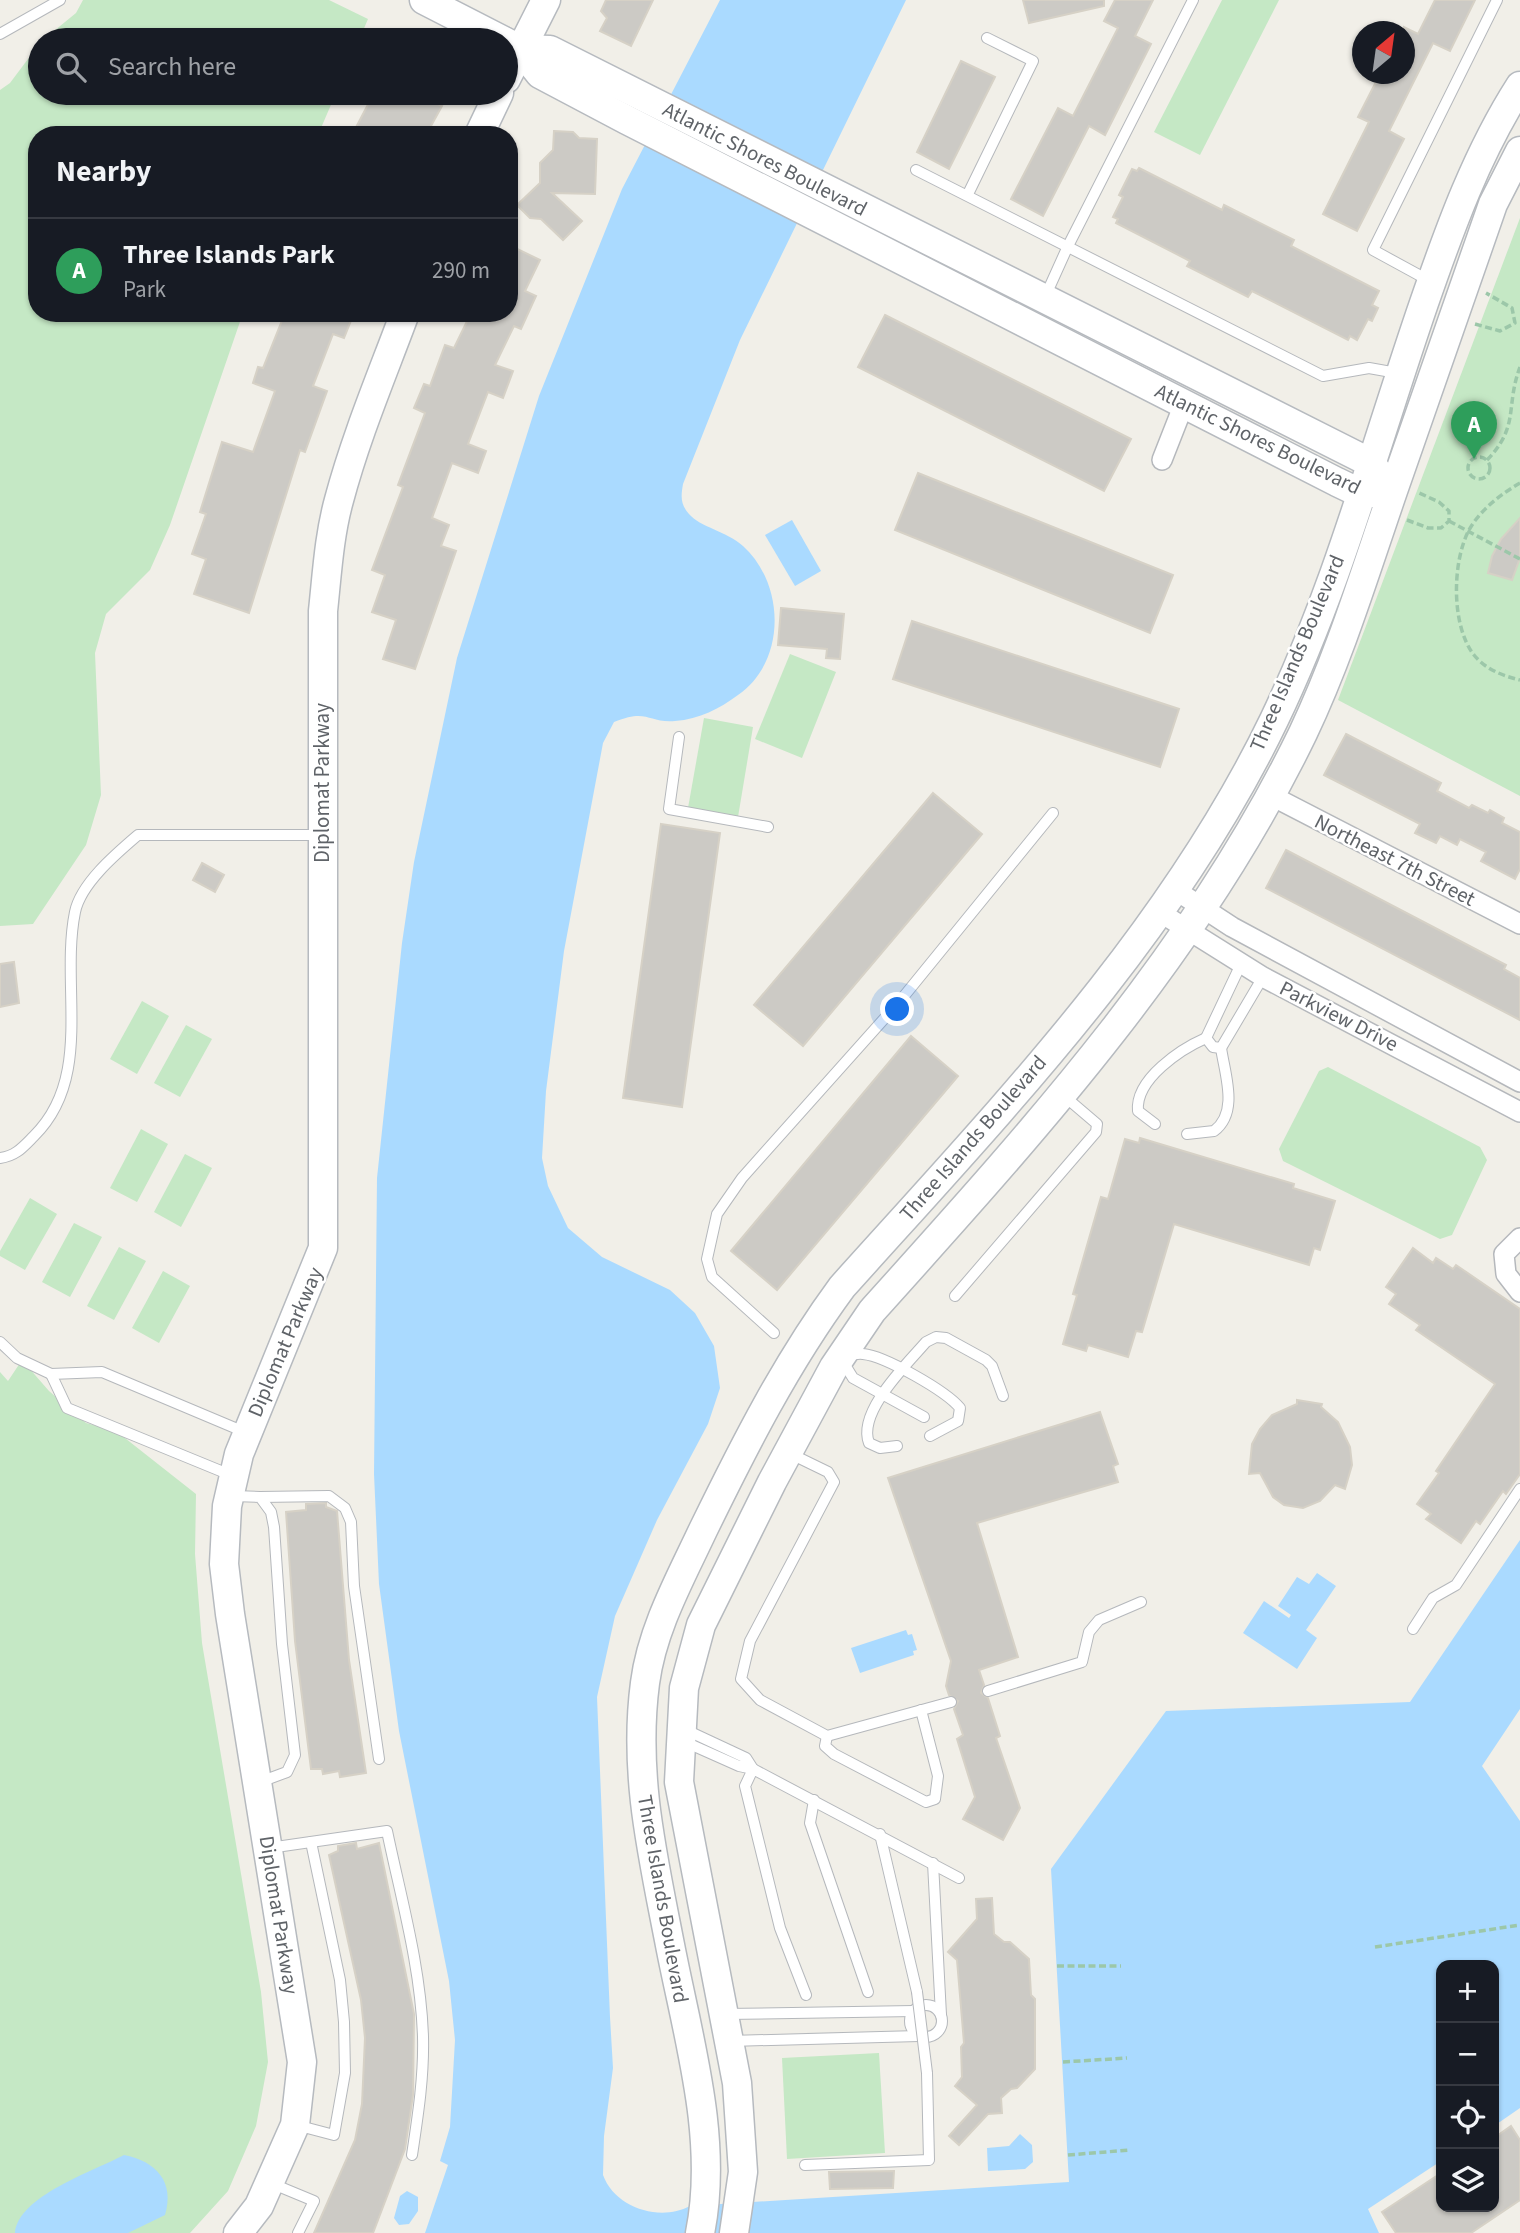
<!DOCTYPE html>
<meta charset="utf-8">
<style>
:root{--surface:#171b24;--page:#242831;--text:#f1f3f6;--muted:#9ea1a6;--line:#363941;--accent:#ea4335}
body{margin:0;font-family:"Source Sans 3",sans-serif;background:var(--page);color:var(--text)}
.controls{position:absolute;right:21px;bottom:21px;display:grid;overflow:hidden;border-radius:14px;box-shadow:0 2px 5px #0004}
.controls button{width:63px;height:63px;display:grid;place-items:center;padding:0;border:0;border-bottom:2px solid var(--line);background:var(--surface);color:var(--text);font:35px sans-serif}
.compass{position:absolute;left:1352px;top:21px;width:63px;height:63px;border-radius:50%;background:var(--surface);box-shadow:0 2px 5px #0004;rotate:29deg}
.you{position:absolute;left:898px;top:1010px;width:24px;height:24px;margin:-18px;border:5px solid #fff;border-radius:50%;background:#1a73e8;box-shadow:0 0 0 10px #1a73e833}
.badge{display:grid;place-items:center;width:46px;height:46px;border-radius:50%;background:var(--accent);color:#fff;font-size:23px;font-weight:700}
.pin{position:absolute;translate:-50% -58px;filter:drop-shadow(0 2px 4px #0008)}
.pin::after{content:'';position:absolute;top:37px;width:24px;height:21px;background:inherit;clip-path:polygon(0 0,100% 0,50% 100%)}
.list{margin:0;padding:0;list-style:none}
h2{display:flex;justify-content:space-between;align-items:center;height:91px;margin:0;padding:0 28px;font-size:30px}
h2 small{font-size:23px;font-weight:400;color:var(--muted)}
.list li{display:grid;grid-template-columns:46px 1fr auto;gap:21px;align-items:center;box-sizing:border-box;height:105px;padding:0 28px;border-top:2px solid var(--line)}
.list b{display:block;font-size:26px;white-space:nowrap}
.list p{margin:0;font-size:23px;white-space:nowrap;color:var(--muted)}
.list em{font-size:23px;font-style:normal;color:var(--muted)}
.icon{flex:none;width:38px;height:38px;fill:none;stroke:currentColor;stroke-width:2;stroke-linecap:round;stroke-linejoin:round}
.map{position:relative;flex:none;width:1520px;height:2233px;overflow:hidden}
.search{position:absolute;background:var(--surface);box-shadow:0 2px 5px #0004;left:28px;top:28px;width:490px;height:77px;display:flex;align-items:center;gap:18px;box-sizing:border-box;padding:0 24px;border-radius:38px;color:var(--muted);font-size:26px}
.panel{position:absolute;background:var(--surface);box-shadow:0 2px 5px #0004;left:28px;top:126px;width:490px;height:196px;border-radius:28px}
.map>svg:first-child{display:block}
.green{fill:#c5e8c5}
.water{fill:#aadaff}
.building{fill:#cccac5;stroke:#d6d1c6;stroke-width:2}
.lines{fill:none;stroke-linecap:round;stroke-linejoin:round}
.lane-casing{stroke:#b5b8bc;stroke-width:12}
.street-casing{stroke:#b5b8bc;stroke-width:22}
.secondary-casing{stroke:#b6babf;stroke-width:31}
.path{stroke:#9cc7a9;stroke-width:3.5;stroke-dasharray:7 3.5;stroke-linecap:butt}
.lane{stroke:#fff;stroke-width:10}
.street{stroke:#fff;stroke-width:19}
.secondary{stroke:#fff;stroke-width:28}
.lane-bridge-casing{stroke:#b5b8bc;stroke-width:12;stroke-linecap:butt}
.lane-bridge{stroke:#fff;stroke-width:10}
.labels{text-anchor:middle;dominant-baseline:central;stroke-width:5;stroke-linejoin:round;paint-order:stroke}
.street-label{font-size:21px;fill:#5f6368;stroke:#fff}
</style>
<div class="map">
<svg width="1520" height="2233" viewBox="0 0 1520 2233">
<rect width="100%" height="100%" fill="#f1efe8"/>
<g class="green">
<polygon points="83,0 329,0 368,19 359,40 43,40 76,13"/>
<polygon points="1222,0 1279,0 1200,155 1154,132"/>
<polygon points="40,43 40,93 336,93 318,135 37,135 37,313 243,313 170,525 150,570 106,614 95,653 101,795 86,845 33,924 0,926 0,90 10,83"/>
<polygon points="1520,218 1520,796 1338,700"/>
<polygon points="790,654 836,672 802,758 755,739"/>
<polygon points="704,718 753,727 738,817 688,808"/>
<polygon points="142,1001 169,1016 137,1074 110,1059"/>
<polygon points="186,1025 212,1039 180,1097 154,1083"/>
<polygon points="1328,1067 1480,1147 1487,1160 1452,1235 1440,1239 1283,1161 1279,1149 1319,1071"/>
<polygon points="141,1129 168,1144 137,1202 110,1188"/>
<polygon points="185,1154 212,1168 181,1227 154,1212"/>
<polygon points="30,1198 57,1214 25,1270 0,1256 0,1251"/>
<polygon points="74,1223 102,1237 70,1297 42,1282"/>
<polygon points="119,1247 146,1261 114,1320 87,1306"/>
<polygon points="163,1271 190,1286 159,1343 132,1328"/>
<polygon points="22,1360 49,1391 86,1423 116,1431 196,1494 195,1554 202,1643 261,1992 268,2062 256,2126 228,2191 190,2233 0,2233 0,1372 8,1381"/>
<polygon points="879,2053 885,2153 787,2159 782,2058"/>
</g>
<g class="water">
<path d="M720,0h186l-166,340 -57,144c-2,12 -3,20 6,30 11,13 37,17 54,32 42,38 44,115 -5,149 -19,14 -38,24 -63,26 -28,2 -27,-13 -61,1l-11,21 -39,208 -18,140 -4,67 6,28 20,42 34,29 68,33 25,23 19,33 6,42 -12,36 -51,96 -42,96 -18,81 13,320 3,51 -9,68 -1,39c12,33 57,47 87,31l379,-24 -18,-313 115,-158 244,-9 110,-162v169l-38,57 38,55v287l-26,18v-161h-53v196l-73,48 11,24h-954l23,-68 -8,-4 10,-34 5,-87 -6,-59 -50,-250 -20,-147 -5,-110 3,-296 25,-235 12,-81 43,-204 82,-262 83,-207z"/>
<polygon points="792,520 821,571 795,586 765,535"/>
<polygon points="1317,1573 1336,1586 1306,1630 1317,1638 1297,1669 1243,1633 1264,1601 1289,1618 1291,1615 1278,1606 1297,1577 1309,1584"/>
<polygon points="906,1630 908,1635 912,1634 917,1650 913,1651 914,1655 860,1673 851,1648"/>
<polygon points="1020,2134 1032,2145 1033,2162 1025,2169 988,2171 987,2148 1009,2146"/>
<path d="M124,2155c32,6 51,27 41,60l-37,18h-113c3,-37 79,-62 109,-78z"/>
<polygon points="407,2191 418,2197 418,2211 409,2224 399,2225 394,2218 400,2196"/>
</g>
<g class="building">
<polygon points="606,0 653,0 631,46 600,31 607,18 601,11"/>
<polygon points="1023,0 1104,0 1104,6 1029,23"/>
<polygon points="1115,0 1153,0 1135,36 1151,44 1105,135 1089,126 1043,216 1011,199 1058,108 1073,116 1118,28 1104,21"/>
<polygon points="1435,0 1475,0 1450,51 1433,43 1389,131 1404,139 1357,231 1323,214 1369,122 1358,117 1380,74 1404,74 1404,27 1418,34"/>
<polygon points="961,61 995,77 949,169 917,152"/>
<polygon points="374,93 433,93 429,100 442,106 426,135 352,135"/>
<polygon points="554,131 573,132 579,138 597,139 595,194 552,193 582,221 563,240 541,219 530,218 517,205 540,183 540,163 553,150"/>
<polygon points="1139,168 1222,210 1224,205 1294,240 1291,246 1379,291 1372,305 1378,308 1372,321 1368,319 1357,340 1350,336 1348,340 1252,291 1248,297 1187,266 1190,261 1116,223 1118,219 1113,217 1123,197 1119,195 1132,169 1137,171"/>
<polygon points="509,245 540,260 525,291 536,296 521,329 514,326 495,365 513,371 503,398 488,392 468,444 486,451 478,473 452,463 432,518 449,525 441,546 456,551 415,669 383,659 396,620 372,612 385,575 372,570 403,487 398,485 425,413 414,408 424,384 430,386 445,345 454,348 471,313 509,313"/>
<polygon points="285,313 354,313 344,338 333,334 313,386 327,391 305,452 300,450 249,613 194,594 206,559 192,554 206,514 200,512 222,442 253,452 275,391 253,383 258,367 263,368"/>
<polygon points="885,315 1131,439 1104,491 858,367"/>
<polygon points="918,473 1173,575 1150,633 895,530"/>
<polygon points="1520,518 1520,558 1512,580 1488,573 1492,556 1501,539"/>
<polygon points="781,608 844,614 840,659 826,658 827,649 778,645"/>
<polygon points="912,621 1179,709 1160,767 893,679"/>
<polygon points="1346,734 1441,783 1437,791 1469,808 1472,805 1488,813 1490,810 1504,818 1502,823 1520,832 1520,869 1515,879 1481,861 1486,852 1460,839 1457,845 1440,836 1436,843 1415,833 1420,824 1324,775"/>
<polygon points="933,793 982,834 803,1046 754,1005"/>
<polygon points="661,824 720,833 682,1107 623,1098"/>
<polygon points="1286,850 1506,965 1504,969 1520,978 1520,1020 1266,888"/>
<polygon points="202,863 224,875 215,892 193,880"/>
<polygon points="14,962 19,1003 0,1007 0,964"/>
<polygon points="911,1036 958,1076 777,1290 731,1251"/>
<polygon points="1140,1138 1294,1184 1293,1188 1335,1201 1320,1250 1314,1248 1309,1265 1174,1224 1142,1332 1136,1331 1128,1357 1088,1345 1086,1351 1063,1344 1077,1295 1073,1294 1101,1197 1108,1199 1125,1139 1139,1143"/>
<polygon points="1413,1248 1433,1263 1436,1258 1453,1269 1456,1265 1520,1309 1520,1474 1506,1494 1503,1491 1480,1524 1476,1521 1461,1543 1426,1519 1431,1514 1417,1504 1439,1473 1436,1471 1495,1384 1416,1330 1420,1325 1389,1304 1396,1294 1386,1287"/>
<polygon points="1297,1400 1322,1404 1321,1407 1338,1422 1350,1447 1352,1465 1345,1489 1335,1485 1320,1501 1303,1508 1284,1505 1273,1497 1260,1473 1249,1474 1252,1444 1260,1429 1272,1415 1297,1404"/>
<polygon points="1100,1412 1118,1464 1113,1466 1118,1482 977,1523 1018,1657 979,1670 984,1685 981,1693 988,1698 1000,1736 996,1738 1020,1808 1003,1840 963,1819 975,1797 957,1739 963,1735 954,1709 958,1701 949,1695 946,1686 951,1661 888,1478"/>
<polygon points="326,1503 326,1507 337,1511 349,1660 366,1773 340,1777 339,1771 323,1774 322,1769 311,1769 295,1641 286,1512 306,1510 306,1504"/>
<polygon points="356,1843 357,1849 379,1843 414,2014 413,2095 405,2149 373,2233 314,2233 355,2140 362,2104 365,2038 361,2000 329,1855 338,1851 338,1846"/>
<polygon points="992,1898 994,1934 1004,1942 1010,1942 1029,1959 1031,1995 1035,1999 1035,2069 1017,2088 1011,2089 1001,2098 1002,2113 988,2114 959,2145 949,2136 977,2105 955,2086 962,2077 961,2047 964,2043 957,1960 948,1952 977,1919 976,1899"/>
<polygon points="1511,2126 1520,2140 1520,2200 1471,2233 1396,2233 1382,2212 1441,2173 1441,2207 1494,2207 1494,2138"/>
<polygon points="894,2171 893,2188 830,2189 829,2172"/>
</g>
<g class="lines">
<defs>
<g id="lane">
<polyline points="0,34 60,0"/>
<polyline points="916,170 1323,376 1369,368 1397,373"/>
<polyline points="968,194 1033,61 987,38"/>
<polyline points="1428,280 1373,250 1497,0"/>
<polyline points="1045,297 1068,246 1193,0"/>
<polyline points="679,737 669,809 768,827"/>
<polyline points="1241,964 1206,1038 1213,1047 1221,1048 1263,977"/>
<path d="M1155,1124l-17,-13c-3,-32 43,-62 68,-73"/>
<path d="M1187,1134l27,-3c25,-19 11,-56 7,-83"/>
<path d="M0,1158c16,-2 23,-11 34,-22 60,-59 26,-150 41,-224 6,-29 42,-59 63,-77h181"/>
<polyline points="955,1296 1096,1132 1097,1124 1063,1095"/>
<polyline points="774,1333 712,1277 707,1259 717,1214 742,1178 900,1001 1053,813"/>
<polyline points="0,1342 17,1358 51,1374 102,1372 247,1433"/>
<polyline points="51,1374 67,1408 233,1476"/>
<path d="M924,1417l-71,-39 -13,-21c7,-1 16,-4 23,-3 22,2 83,37 97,54l-2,13 -28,15"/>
<path d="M897,1446l-17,2 -11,-5c-12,-31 38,-79 57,-101l10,-5 10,1 40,22 6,6 11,30"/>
<polyline points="791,1454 828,1472 834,1482 750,1641 741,1679 760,1700 827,1736 951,1702"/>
<polyline points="233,1496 260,1497 271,1512 274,1527 282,1644 295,1755 287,1772 260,1782"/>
<polyline points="260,1497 329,1496 345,1508 351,1522 354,1586 379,1759"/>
<polyline points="1413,1629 1433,1598 1456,1585 1520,1489"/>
<polyline points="988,1691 1082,1662 1089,1632 1099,1620 1141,1602"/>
<polyline points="827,1736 825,1746 834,1754 926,1802 935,1799 938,1776 921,1710"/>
<polyline points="685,1742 739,1766 753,1769 746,1758 686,1730"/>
<polyline points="814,1800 810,1823 868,1992"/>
<polyline points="880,1834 917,1992"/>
<path d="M269,1848l118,-17c14,67 34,137 36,206 1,40 -5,78 -11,118"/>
<polyline points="933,1863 941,2015"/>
<polyline points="806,1995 780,1928 745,1786 753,1769 959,1878"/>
<circle cx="926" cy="2021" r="16"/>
<polyline points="725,2014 914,2011"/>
<polyline points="730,2041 919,2036"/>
<polyline points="296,2125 334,2135 345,2073 344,2022 340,1980 311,1842"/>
<polyline points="805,2165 929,2160 927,2073"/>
<polyline points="273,2184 314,2201 298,2233"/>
</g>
<g id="street">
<polyline points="1162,460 1184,404"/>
<polyline points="1270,795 1520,924"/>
<polyline points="1177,891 1232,927 1520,1082"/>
<polyline points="1161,913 1263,977 1520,1112"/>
<polyline points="1520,1238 1504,1254 1506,1274 1520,1292"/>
</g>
<g id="secondary">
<polyline points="424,0 502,40"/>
<polyline points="506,42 520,49 540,74 627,120 1337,482 1360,493 1379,493"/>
<polyline points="520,49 550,50 1371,463 1381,477"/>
<polyline points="506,79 546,0"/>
<polyline points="479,135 499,93"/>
<path d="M238,2233l21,-27 36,-81 7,-63 -72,-448 -6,-50 3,-58 12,-52 84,-206v-637c4,-37 6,-75 16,-111 17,-64 43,-125 66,-187"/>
<path d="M700,2233c19,-94 -12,-195 -30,-288 -17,-88 -37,-171 -25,-262 7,-54 35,-104 58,-153 41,-84 83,-167 139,-243 158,-176 329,-353 432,-567 64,-133 102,-278 150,-417 26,-75 53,-150 96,-217"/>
<path d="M734,2233l9,-61 -6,-89 -58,-301 5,-94 17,-63 71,-143 62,-115 38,-56c161,-179 325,-359 431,-578 37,-78 62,-161 90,-242 33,-96 66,-192 100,-287l27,-53"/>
</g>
</defs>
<use href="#lane" class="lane-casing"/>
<use href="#street" class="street-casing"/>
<use href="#secondary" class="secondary-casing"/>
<g class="path">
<polyline points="1475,324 1500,331 1515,323 1512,308 1486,293"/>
<circle cx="1479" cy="468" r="11"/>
<path d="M1487,460c33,-34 18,-53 33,-93"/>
<path d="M1520,483c-19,11 -40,27 -51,47 -17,32 -18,96 5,125 11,14 29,21 46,25"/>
<polyline points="1407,520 1428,528 1441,528 1449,521 1449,511 1439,502 1417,492"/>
<polyline points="1449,521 1520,559"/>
<polyline points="1375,1947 1520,1925"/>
<polyline points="1057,1966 1121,1966"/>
<polyline points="1063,2062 1127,2058"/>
<polyline points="1068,2155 1130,2150"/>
</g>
<use href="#lane" class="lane"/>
<use href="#street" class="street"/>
<use href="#secondary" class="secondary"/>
<defs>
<polyline id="lane-bridge" points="917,1992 927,2073"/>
</defs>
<use href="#lane-bridge" class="lane-bridge-casing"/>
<use href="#lane-bridge" class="lane-bridge"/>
</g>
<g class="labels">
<g class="street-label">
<text transform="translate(765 159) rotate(27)">Atlantic Shores Boulevard</text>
<text transform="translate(1258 439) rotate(26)">Atlantic Shores Boulevard</text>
<text transform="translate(1297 653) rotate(-67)">Three Islands Boulevard</text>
<text transform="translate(322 783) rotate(-90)">Diplomat Parkway</text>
<text transform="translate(1395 860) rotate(27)">Northeast 7th Street</text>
<text transform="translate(1339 1016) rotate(27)">Parkview Drive</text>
<text transform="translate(973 1138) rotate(-49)">Three Islands Boulevard</text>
<text transform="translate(285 1342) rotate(-67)">Diplomat Parkway</text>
<text transform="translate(663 1899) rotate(80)">Three Islands Boulevard</text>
<text transform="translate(279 1915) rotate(81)">Diplomat Parkway</text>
</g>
</g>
</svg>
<div class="controls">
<button>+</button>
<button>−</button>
<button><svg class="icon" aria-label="locate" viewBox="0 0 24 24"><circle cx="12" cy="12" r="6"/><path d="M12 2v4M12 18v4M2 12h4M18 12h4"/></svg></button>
<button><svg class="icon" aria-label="layers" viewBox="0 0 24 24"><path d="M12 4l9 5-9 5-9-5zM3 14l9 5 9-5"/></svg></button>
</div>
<svg class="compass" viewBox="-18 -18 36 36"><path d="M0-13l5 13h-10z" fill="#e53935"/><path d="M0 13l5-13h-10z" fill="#9ea1a6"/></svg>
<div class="you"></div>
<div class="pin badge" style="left:1474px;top:459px;background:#2e9e5b">A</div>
<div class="search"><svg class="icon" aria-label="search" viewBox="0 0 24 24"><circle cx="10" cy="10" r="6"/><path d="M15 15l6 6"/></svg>Search here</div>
<section class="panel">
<h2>Nearby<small></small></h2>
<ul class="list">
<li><span class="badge" style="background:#2e9e5b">A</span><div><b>Three Islands Park</b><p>Park</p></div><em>290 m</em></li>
</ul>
</section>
</div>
